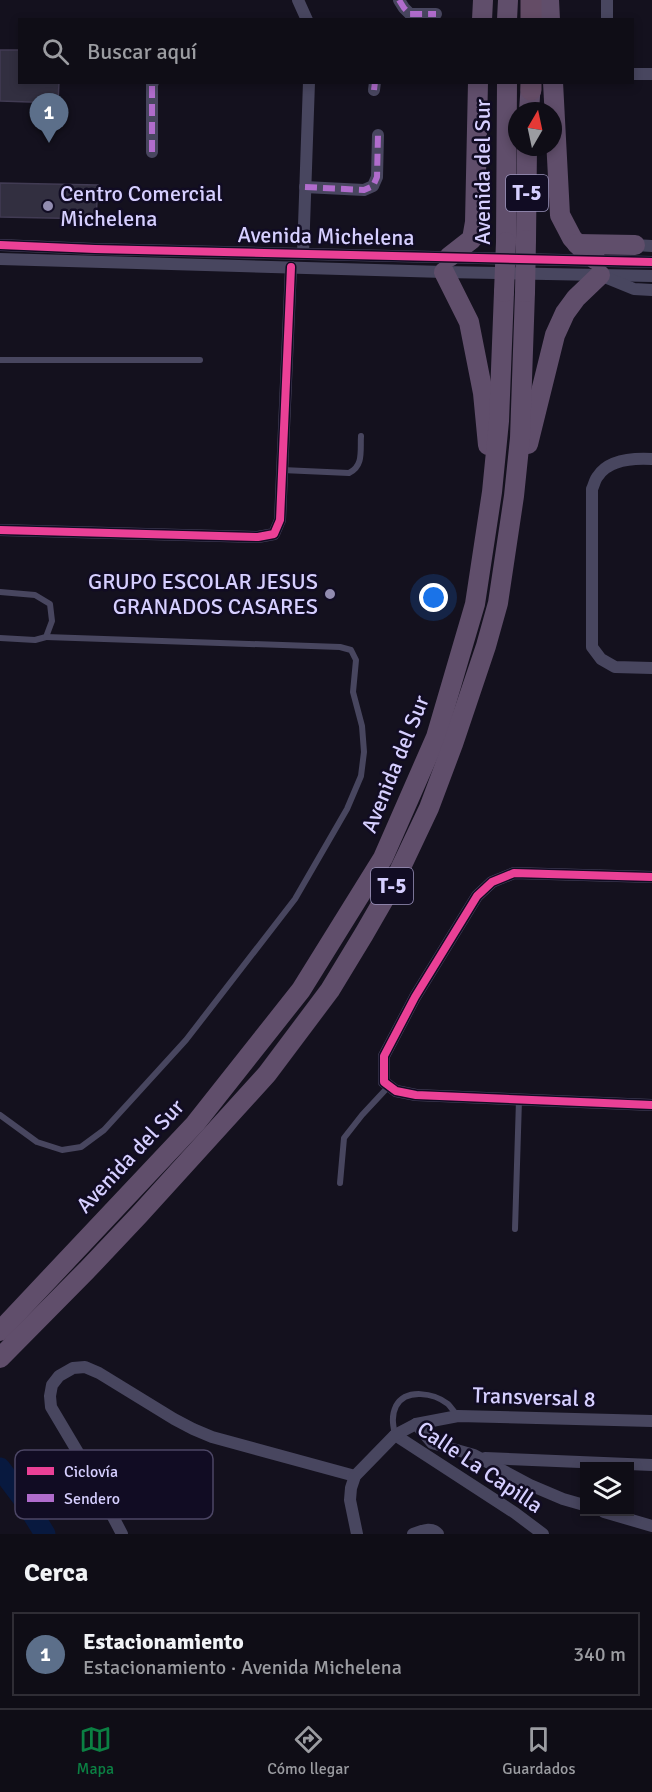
<!DOCTYPE html>
<html lang="es">
<meta charset="utf-8">
<style>
:root{--surface:#0f0d16;--page:#1d1b23;--text:#f1f3f6;--muted:#9b9ca1;--line:#2f2d35;--accent:#0b8043}
body{margin:0;font-family:Signika,sans-serif;background:var(--page);color:var(--text)}
.controls{position:absolute;right:18px;bottom:18px;display:grid;overflow:hidden;border-radius:0px;box-shadow:0 3px 9px #0003}
.controls button{width:54px;height:54px;display:grid;place-items:center;padding:0;border:0;border-bottom:2px solid var(--line);background:var(--surface);color:var(--text);font:30px sans-serif}
.compass{position:absolute;left:508px;top:102px;width:54px;height:54px;border-radius:50%;background:var(--surface);box-shadow:0 3px 9px #0003;rotate:9deg}
.you{position:absolute;left:434px;top:598px;width:21px;height:21px;margin:-15px;border:4px solid #fff;border-radius:50%;background:#1a73e8;box-shadow:0 0 0 9px #1a73e833}
.badge{display:grid;place-items:center;width:39px;height:39px;border-radius:50%;background:var(--accent);color:#fff;font-size:20px;font-weight:700}
.pin{position:absolute;translate:-50% -50px;filter:drop-shadow(0 2px 3px #0008)}
.pin::after{content:'';position:absolute;top:32px;width:21px;height:18px;background:inherit;clip-path:polygon(0 0,100% 0,50% 100%)}
.list{margin:0;padding:0;list-style:none}
h2{display:flex;justify-content:space-between;align-items:center;height:78px;margin:0;padding:0 24px;font-size:26px}
h2 small{font-size:20px;font-weight:400;color:var(--muted)}
.list li{display:grid;grid-template-columns:39px 1fr auto;gap:18px;align-items:center;box-sizing:border-box;height:84px;margin:0 12px 12px;padding:0 12px;border:2px solid var(--line);border-radius:0px}
.list b{display:block;font-size:22px;white-space:nowrap}
.list p{margin:0;font-size:20px;white-space:nowrap;color:var(--muted)}
.list em{font-size:20px;font-style:normal;color:var(--muted)}
.icon{flex:none;width:33px;height:33px;fill:none;stroke:currentColor;stroke-width:2;stroke-linecap:round;stroke-linejoin:round}
.map{position:relative;flex:none;width:652px;height:1534px;overflow:hidden}
.search{position:absolute;background:var(--surface);box-shadow:0 3px 9px #0003;left:18px;right:18px;top:18px;height:66px;display:flex;align-items:center;gap:15px;box-sizing:border-box;padding:0 21px;border-radius:0px;color:var(--muted);font-size:22px}
.sheet{height:174px;background:var(--surface)}
nav{display:flex;justify-content:space-around;align-items:center;box-sizing:border-box;height:84px;border-top:2px solid var(--line);background:var(--surface);font-size:16px;color:var(--muted)}
nav a{display:grid;justify-items:center;gap:3px}
nav .on{color:var(--accent)}
.map>svg:first-child{display:block}
.lines{fill:none;stroke-linecap:round;stroke-linejoin:round}
.river{stroke:#08193f;stroke-width:21}
.building{fill:#322f40;stroke:#413b53;stroke-width:1.5}
.service{stroke:#48465f;stroke-width:6}
.minor{stroke:#48465f;stroke-width:12}
.trunk{stroke:#604e6b;stroke-width:20}
.motorway{stroke:#644c66;stroke-width:21}
.trunk-bridge{stroke:#604e6b;stroke-width:20}
.quiet{stroke:#b06ccc;stroke-width:6;stroke-dasharray:12 6;stroke-linecap:butt}
.cycleway-casing{stroke:#110c23;stroke-width:11}
.cycleway{stroke:#ea4096;stroke-width:8}
.poi-dot{fill:#928cb0;stroke:#110c23;stroke-width:2}
.labels{text-anchor:middle;dominant-baseline:central;stroke-width:5;stroke-linejoin:round;paint-order:stroke}
.shield{fill:#110c23;stroke:#9b94bd;stroke-width:1.5}
.shield-label{font-size:21px;font-weight:bold;fill:#d6cfff}
.street-label{font-size:22px;fill:#d6cfff;stroke:#110c23}
.poi-label{font-size:22px;fill:#d6cfff;stroke:#110c23;text-anchor:start}
.key{fill:#110c23;stroke:#4c4665;stroke-width:1.5}
.key-label{font-size:16px;fill:#d6cfff}
</style>
<div class="map">
<svg width="652" height="1534" viewBox="0 0 652 1534">
<rect width="100%" height="100%" fill="#14111e"/>
<g class="lines">
<polyline class="river" points="0,1468 24,1500 45,1534"/>
</g>
<g class="building">
<polygon points="0,50 20,50 20,82 59,82 58,103 0,101"/>
<polygon points="0,183 98,185 96,219 0,217"/>
</g>
<g class="lines">
<g class="service">
<polyline points="0,360 200,360"/>
<path d="M282,470l67,3c15,-7 11,-23 12,-37"/>
<polyline points="0,592 35,595 50,604 52,621 46,637 35,640 0,638"/>
<polyline points="0,1115 37,1142 62,1150 81,1147 104,1130 186,1040 295,899 347,809 361,776 364,752 362,726 353,692 356,660 351,650 340,647 46,637"/>
<polyline points="340,1183 344,1138 362,1115 389,1086"/>
<polyline points="515,1229 519,1100"/>
<path d="M395,1435c-2,-10 -4,-19 1,-29 10,-18 38,-13 52,-2 3,3 6,8 9,11"/>
</g>
<g class="minor">
<polyline points="298,0 307,20"/>
<polyline points="399,0 404,8 410,14 436,14"/>
<polyline points="607,0 607,20"/>
<polyline points="632,74 652,74"/>
<polyline points="374,90 375,82"/>
<polyline points="152,152 152,85 153,82"/>
<polyline points="305,187 364,190 373,186 377,177 378,135"/>
<polyline points="0,245 95,249 652,262"/>
<polyline points="630,247 635,245 652,246"/>
<polyline points="303,254 309,82"/>
<polyline points="0,259 444,272 652,276"/>
<polyline points="607,278 634,289 652,290"/>
<path d="M652,459c-18,-1 -43,0 -54,17 -3,3 -4,9 -6,13v158l9,12 14,8 37,1"/>
<polyline points="0,530 258,537 274,534 280,520 291,267"/>
<polyline points="652,877 514,873 492,882 477,896 415,997 384,1056 384,1082 396,1091 416,1095 652,1105"/>
<polyline points="416,1424 432,1443 474,1455 530,1485 563,1499 584,1505"/>
<polyline points="395,1435 515,1513 543,1534"/>
<polyline points="485,1458 652,1465"/>
<polyline points="604,1512 652,1526"/>
<polyline points="122,1534 89,1471 51,1407 50,1396 52,1385 59,1376 73,1368 85,1367 99,1373 174,1419 193,1429 212,1437 355,1476"/>
<polyline points="357,1534 350,1500 351,1488 355,1476 395,1435 416,1424 458,1416 652,1421"/>
<path d="M413,1534c9,-3 18,-8 25,0"/>
</g>
<g class="trunk">
<polyline points="549,0 550,20"/>
<polyline points="482,20 483,0"/>
<polyline points="507,20 508,0"/>
<polyline points="553,82 560,215 572,238 582,249 596,260"/>
<polyline points="529,111 531,82"/>
<polyline points="526,240 527,147"/>
<polyline points="506,242 507,82"/>
<polyline points="577,244 635,245"/>
<polyline points="449,257 472,239 475,222 478,82"/>
<polyline points="444,272 469,322 483,393 488,445"/>
<polyline points="528,444 555,335 565,313 576,298 600,275"/>
<polyline points="0,1331 195,1124 301,990 383,858 436,737 475,604 492,492 499,421 504,292"/>
<polyline points="0,1358 87,1270 139,1215 267,1074 330,990 364,934 394,882 429,808 453,744 486,646 498,603 514,496 520,438 525,292"/>
</g>
<g class="motorway">
<polyline points="531,20 531,0"/>
<polyline points="531,90 531,82"/>
</g>
<g class="trunk-bridge">
<polyline points="504,292 506,242"/>
<polyline points="525,292 526,240"/>
</g>
<g class="quiet">
<polyline points="399,0 404,8 410,14 436,14"/>
<polyline points="374,90 375,82"/>
<polyline points="152,152 152,85 153,82"/>
<polyline points="305,187 364,190 373,186 377,177 378,135"/>
</g>
<defs>
<g id="cycleway">
<polyline points="0,245 95,249 652,262"/>
<polyline points="0,530 258,537 274,534 280,520 291,267"/>
<polyline points="652,877 514,873 492,882 477,896 415,997 384,1056 384,1082 396,1091 416,1095 652,1105"/>
</g>
</defs>
<use href="#cycleway" class="cycleway-casing"/>
<use href="#cycleway" class="cycleway"/>
</g>
<g class="poi-dot">
<circle cx="48" cy="206" r="6"/>
<circle cx="330" cy="594" r="6"/>
</g>
<g class="labels">
<g class="shield">
<rect x="506" y="175" width="42" height="36" rx="4.5"/>
<rect x="371" y="868" width="42" height="36" rx="4.5"/>
</g>
<g class="shield-label">
<text x="527" y="193">T-5</text>
<text x="392" y="886">T-5</text>
</g>
<g class="street-label">
<text transform="translate(482 172) rotate(-90)">Avenida del Sur</text>
<text transform="translate(326 236) rotate(1)">Avenida Michelena</text>
<text transform="translate(395 764) rotate(-68)">Avenida del Sur</text>
<text transform="translate(130 1156) rotate(-47)">Avenida del Sur</text>
<text transform="translate(534 1397) rotate(2)">Transversal 8</text>
<text transform="translate(480 1467) rotate(34)">Calle La Capilla</text>
</g>
<g class="poi-label">
<text x="60" y="193">Centro Comercial<tspan x="60" dy="25">Michelena</tspan></text>
<text x="318" y="581" text-anchor="end">GRUPO ESCOLAR JESUS<tspan x="318" dy="25">GRANADOS CASARES</tspan></text>
</g>
</g>
<rect x="15" y="1450" width="198" height="69" rx="9" class="key"/>
<rect x="27" y="1467" width="27" height="8" fill="#ea4096"/>
<rect x="27" y="1494" width="27" height="8" fill="#b06ccc"/>
<g class="key-label">
<text x="64" y="1477">Ciclovía</text>
<text x="64" y="1504">Sendero</text>
</g>
</svg>
<div class="controls">
<button><svg class="icon" aria-label="layers" viewBox="0 0 24 24"><path d="M12 4l9 5-9 5-9-5zM3 14l9 5 9-5"/></svg></button>
</div>
<svg class="compass" viewBox="-18 -18 36 36"><path d="M0-13l5 13h-10z" fill="#e53935"/><path d="M0 13l5-13h-10z" fill="#9b9ca1"/></svg>
<div class="you"></div>
<div class="pin badge" style="left:49px;top:143px;background:#5c6f8a">1</div>
<div class="search"><svg class="icon" aria-label="search" viewBox="0 0 24 24"><circle cx="10" cy="10" r="6"/><path d="M15 15l6 6"/></svg>Buscar aquí</div>
</div>
<section class="sheet">
<h2>Cerca<small></small></h2>
<ul class="list">
<li><span class="badge" style="background:#5c6f8a">1</span><div><b>Estacionamiento</b><p>Estacionamiento · Avenida Michelena</p></div><em>340 m</em></li>
</ul>
</section>
<nav>
<a class="on"><svg class="icon" aria-label="map" viewBox="0 0 24 24"><path d="M3 6l6-2 6 2 6-2v14l-6 2-6-2-6 2zM9 4v14M15 6v14"/></svg>Mapa</a>
<a><svg class="icon" aria-label="directions" viewBox="0 0 24 24"><path d="M12 3l9 9-9 9-9-9zM9 14v-3h6M13 9l2 2-2 2"/></svg>Cómo llegar</a>
<a><svg class="icon" aria-label="saved" viewBox="0 0 24 24"><path d="M7 4h10v16l-5-4-5 4z"/></svg>Guardados</a>
</nav>
